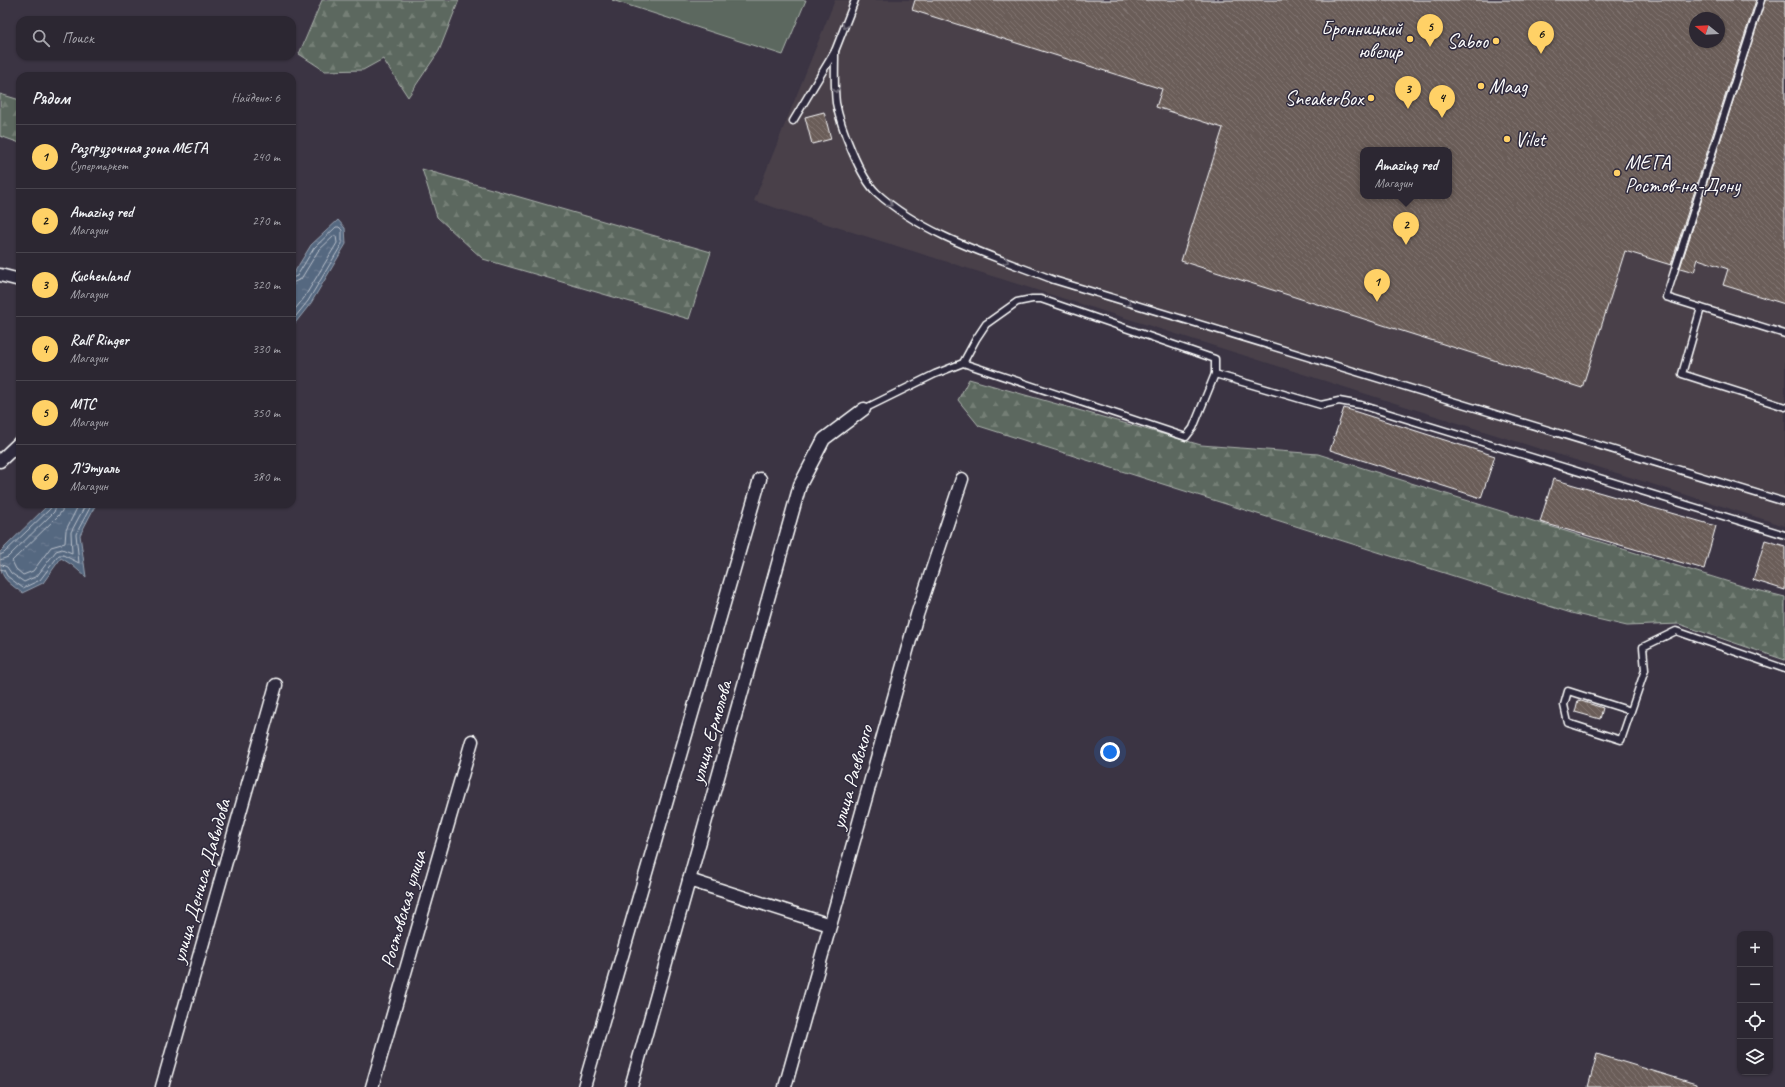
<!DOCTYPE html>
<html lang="ru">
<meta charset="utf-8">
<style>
:root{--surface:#2c2732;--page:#342f3a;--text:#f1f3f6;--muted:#a6a5ac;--line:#48444d;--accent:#ffd166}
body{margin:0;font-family:Caveat,sans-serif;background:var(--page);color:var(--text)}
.controls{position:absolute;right:12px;bottom:12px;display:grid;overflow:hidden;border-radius:8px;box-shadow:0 1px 3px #0004}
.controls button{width:36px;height:36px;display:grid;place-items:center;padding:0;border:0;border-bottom:1px solid var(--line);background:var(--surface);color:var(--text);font:20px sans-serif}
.compass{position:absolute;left:1689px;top:12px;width:36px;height:36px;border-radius:50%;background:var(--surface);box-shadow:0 1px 3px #0004;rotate:288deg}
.you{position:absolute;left:1110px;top:752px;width:14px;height:14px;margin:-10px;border:3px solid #fff;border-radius:50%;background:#1a73e8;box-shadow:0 0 0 6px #1a73e833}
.badge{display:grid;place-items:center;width:26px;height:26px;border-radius:50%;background:var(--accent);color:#111;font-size:13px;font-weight:700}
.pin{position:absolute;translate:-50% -33px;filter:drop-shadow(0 1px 2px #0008)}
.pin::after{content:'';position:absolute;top:21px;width:14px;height:12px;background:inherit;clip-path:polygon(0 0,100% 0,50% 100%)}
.popup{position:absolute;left:1360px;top:147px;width:92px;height:52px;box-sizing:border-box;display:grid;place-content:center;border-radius:8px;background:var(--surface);filter:drop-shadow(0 1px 3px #0005);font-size:13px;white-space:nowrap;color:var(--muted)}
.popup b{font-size:15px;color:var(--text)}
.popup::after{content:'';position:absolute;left:50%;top:100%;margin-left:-8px;border:8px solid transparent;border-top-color:var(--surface)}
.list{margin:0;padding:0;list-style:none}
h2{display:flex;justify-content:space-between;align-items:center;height:52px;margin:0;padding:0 16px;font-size:17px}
h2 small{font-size:13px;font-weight:400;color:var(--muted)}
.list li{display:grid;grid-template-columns:26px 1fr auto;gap:12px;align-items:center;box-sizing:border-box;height:64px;padding:0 16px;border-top:1px solid var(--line)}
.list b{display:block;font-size:15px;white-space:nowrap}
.list p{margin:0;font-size:13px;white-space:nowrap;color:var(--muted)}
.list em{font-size:13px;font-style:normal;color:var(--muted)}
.icon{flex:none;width:22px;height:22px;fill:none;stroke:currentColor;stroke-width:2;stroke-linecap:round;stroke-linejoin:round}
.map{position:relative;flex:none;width:1785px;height:1087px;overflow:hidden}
.search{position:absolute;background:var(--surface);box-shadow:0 1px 3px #0004;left:16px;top:16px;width:280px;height:44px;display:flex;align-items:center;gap:10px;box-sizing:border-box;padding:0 14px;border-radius:12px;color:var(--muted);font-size:15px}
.panel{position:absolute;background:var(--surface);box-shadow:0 1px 3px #0004;left:16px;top:72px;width:280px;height:436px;border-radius:12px}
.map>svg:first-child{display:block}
.built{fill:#49404a;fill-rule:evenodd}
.grass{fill:#5b685e;stroke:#adb4ae}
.forest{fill:url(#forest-firs);stroke:#adb4ae}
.water{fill:url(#water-ripples);stroke:#98a4b3}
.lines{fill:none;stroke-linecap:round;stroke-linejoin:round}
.shore{stroke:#bbc2cc;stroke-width:1}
.building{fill:url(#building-back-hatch);stroke:#fff;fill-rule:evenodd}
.service-casing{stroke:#fff;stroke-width:9}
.minor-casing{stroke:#fff;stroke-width:15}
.service{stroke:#2f2a3d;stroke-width:6}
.minor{stroke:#2f2a3d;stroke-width:12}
.oneway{stroke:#6d6a77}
.poi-dot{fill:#ffd166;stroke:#2f2a3d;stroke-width:1.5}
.labels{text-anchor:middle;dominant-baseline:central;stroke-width:3;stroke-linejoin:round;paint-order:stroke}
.poi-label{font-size:20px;fill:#fff;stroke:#2f2a3d;text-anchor:end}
.street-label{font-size:20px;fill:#fff;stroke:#2f2a3d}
</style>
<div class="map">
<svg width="1785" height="1087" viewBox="0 0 1785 1087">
<defs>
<pattern id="forest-firs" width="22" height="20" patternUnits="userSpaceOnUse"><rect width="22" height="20" fill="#5b685e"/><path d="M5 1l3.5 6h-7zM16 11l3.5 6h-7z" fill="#747f76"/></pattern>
<pattern id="water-ripples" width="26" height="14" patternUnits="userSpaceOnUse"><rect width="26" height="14" fill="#546780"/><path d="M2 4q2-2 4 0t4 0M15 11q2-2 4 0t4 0" fill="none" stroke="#6e7e93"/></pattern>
<pattern id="building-back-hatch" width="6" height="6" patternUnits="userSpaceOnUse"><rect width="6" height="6" fill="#6b5d59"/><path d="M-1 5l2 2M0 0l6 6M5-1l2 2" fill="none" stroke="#817572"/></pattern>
</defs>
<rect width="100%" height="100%" fill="#3b3443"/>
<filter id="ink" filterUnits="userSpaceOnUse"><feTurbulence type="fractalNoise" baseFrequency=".025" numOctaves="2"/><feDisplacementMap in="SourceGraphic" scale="8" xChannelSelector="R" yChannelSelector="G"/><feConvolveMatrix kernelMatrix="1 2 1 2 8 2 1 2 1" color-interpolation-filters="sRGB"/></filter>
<g filter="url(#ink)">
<path class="built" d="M835,0h950v526l-1031,-325zM1695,18h24v24h-24zM1363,150h86v46h-86z"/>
<polygon class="grass" points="612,0 806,0 783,55"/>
<g class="forest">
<polygon points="322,0 459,0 439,51 408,97 383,59 363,70 325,71 299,54"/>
<polygon points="0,94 20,100 20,143 0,136"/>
<polygon points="422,169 711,252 689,319 483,259 437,217"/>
<polygon points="969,379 1201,445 1318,454 1745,587 1785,597 1785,660 1679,624 1627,626 1571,613 979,426 958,400"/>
</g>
<g class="water">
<polygon points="338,220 345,228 346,244 311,303 292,327 292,276 311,245"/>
<path d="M49,504h47l-16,31 6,42 -14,-12 -11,-7 -18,25 -21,10c-19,-15 -22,-15 -22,-41z"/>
</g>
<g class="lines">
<g class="shore">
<polyline points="292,278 297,276 314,248 336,227 339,227 342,230 342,244 308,301 292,321"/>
<polyline points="292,283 301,279 318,251 334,236 336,236 337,243 304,298 292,313"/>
<polyline points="63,504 62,511 58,516 12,561 16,569 23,575 33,571 51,547 65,543 66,530 79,504"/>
<polyline points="0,555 4,553 50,509 52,504"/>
<polyline points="0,560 8,557 54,512 57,504"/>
<polyline points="0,564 7,567 11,573 24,582 37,576 56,551 62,549 72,553 71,532 86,504"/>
<polyline points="0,569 4,570 7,576 23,588 40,580 59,555 63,555 79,563 76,534 92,504"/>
</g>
</g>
<g class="building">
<path d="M915,0h841l-85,265 -46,-14 -43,137 -401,-127 42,-133 -67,-21 6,-18 -250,-79zM1695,18h24v24h-24zM1363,150h86v46h-86z"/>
<polygon points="1765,0 1785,0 1785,304 1723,285 1728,269 1698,259 1694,272 1680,268"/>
<polygon points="824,112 831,139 812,144 805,117"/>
<polygon points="1344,408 1495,456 1481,498 1330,450"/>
<polygon points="1553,479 1716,526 1704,569 1540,522"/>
<polygon points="1765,540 1785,546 1785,590 1753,580"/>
<polygon points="1578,700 1603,708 1600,719 1575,712"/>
<polygon points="1597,1054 1696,1084 1696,1087 1588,1087"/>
</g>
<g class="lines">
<defs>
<g id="service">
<polyline points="1761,0 1666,297 1785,334"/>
<path d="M835,51c0,17 -1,35 1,52 4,22 24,75 41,90 47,43 119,64 177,87l731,222"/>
<polyline points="793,121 835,51 855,0"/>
<polyline points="1701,308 1682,374 1785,407"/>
<polyline points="963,363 1186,437 1193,428 1215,374"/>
<polyline points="864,409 935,374 963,363 976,339 986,324 1017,302 1032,299 1041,299 1215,359 1215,374 1321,405 1339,401 1361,405 1785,535"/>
<polyline points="1631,711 1568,691 1564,705 1568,723 1621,740 1645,670 1643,647 1676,631 1785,669"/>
</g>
<g id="minor">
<polyline points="0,275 20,280"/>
<polyline points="0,461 20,442"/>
<polyline points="689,880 830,925"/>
<polyline points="162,1087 276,685"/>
<polyline points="372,1087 472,741"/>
<polyline points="584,1087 760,479"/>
<polyline points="631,1087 800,485 824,439 864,409"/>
<polyline points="785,1087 917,615 962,479"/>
</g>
</defs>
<use href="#service" class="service-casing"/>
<use href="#minor" class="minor-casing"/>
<use href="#service" class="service"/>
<use href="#minor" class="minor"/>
</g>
<defs><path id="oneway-chevron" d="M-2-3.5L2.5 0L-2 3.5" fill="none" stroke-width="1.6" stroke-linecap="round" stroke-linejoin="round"/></defs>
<g class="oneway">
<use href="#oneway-chevron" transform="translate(845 26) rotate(112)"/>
<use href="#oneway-chevron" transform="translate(836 90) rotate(88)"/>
<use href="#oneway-chevron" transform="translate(890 204) rotate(37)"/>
<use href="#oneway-chevron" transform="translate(1006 261) rotate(21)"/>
<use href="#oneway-chevron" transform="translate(1129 303) rotate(17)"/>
</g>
</g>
<g class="poi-dot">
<circle cx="1410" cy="39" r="4"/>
<circle cx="1496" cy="41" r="4"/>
<circle cx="1481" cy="86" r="4"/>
<circle cx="1371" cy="98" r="4"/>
<circle cx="1507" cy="139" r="4"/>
<circle cx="1617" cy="173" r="4"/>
</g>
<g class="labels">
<g class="poi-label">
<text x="1402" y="28">Бронницкий<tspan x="1402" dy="23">ювелир</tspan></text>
<text x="1488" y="41">Saboo</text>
<text x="1489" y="86" text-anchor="start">Maag</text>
<text x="1363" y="98">SneakerBox</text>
<text x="1515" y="139" text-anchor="start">Vilet</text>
<text x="1625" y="162" text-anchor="start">МЕГА<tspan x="1625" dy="23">Ростов-на-Дону</tspan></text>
</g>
<g class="street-label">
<text transform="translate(711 732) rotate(-74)">улица Ермолова</text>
<text transform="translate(852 777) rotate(-74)">улица Раевского</text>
<text transform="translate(201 881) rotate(-74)">улица Дениса Давыдова</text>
<text transform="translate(403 909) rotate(-74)">Ростовская улица</text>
</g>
</g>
</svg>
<div class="controls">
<button>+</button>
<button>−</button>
<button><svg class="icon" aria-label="locate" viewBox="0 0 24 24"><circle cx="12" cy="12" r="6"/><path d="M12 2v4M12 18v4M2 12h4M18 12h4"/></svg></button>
<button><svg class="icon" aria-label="layers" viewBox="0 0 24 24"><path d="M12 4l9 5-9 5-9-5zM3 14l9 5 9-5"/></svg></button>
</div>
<svg class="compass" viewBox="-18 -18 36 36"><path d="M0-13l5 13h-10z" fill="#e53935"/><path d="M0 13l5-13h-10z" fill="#a6a5ac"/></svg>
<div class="you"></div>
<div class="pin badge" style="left:1377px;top:302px">1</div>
<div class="pin badge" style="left:1406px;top:245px">2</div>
<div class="popup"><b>Amazing red</b>Магазин</div>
<div class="pin badge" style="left:1408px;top:109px">3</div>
<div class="pin badge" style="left:1442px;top:118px">4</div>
<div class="pin badge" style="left:1430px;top:47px">5</div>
<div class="pin badge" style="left:1541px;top:54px">6</div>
<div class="search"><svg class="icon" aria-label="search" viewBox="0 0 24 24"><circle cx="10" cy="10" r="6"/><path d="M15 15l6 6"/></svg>Поиск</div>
<section class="panel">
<h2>Рядом<small>Найдено: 6</small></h2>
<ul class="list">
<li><span class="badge">1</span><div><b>Разгрузочная зона МЕГА</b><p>Супермаркет</p></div><em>240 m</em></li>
<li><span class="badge">2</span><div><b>Amazing red</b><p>Магазин</p></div><em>270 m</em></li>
<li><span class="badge">3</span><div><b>Kuchenland</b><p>Магазин</p></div><em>320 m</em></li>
<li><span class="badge">4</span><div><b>Ralf Ringer</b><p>Магазин</p></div><em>330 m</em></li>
<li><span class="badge">5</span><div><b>МТС</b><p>Магазин</p></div><em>350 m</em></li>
<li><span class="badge">6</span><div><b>Л'Этуаль</b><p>Магазин</p></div><em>380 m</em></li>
</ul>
</section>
</div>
